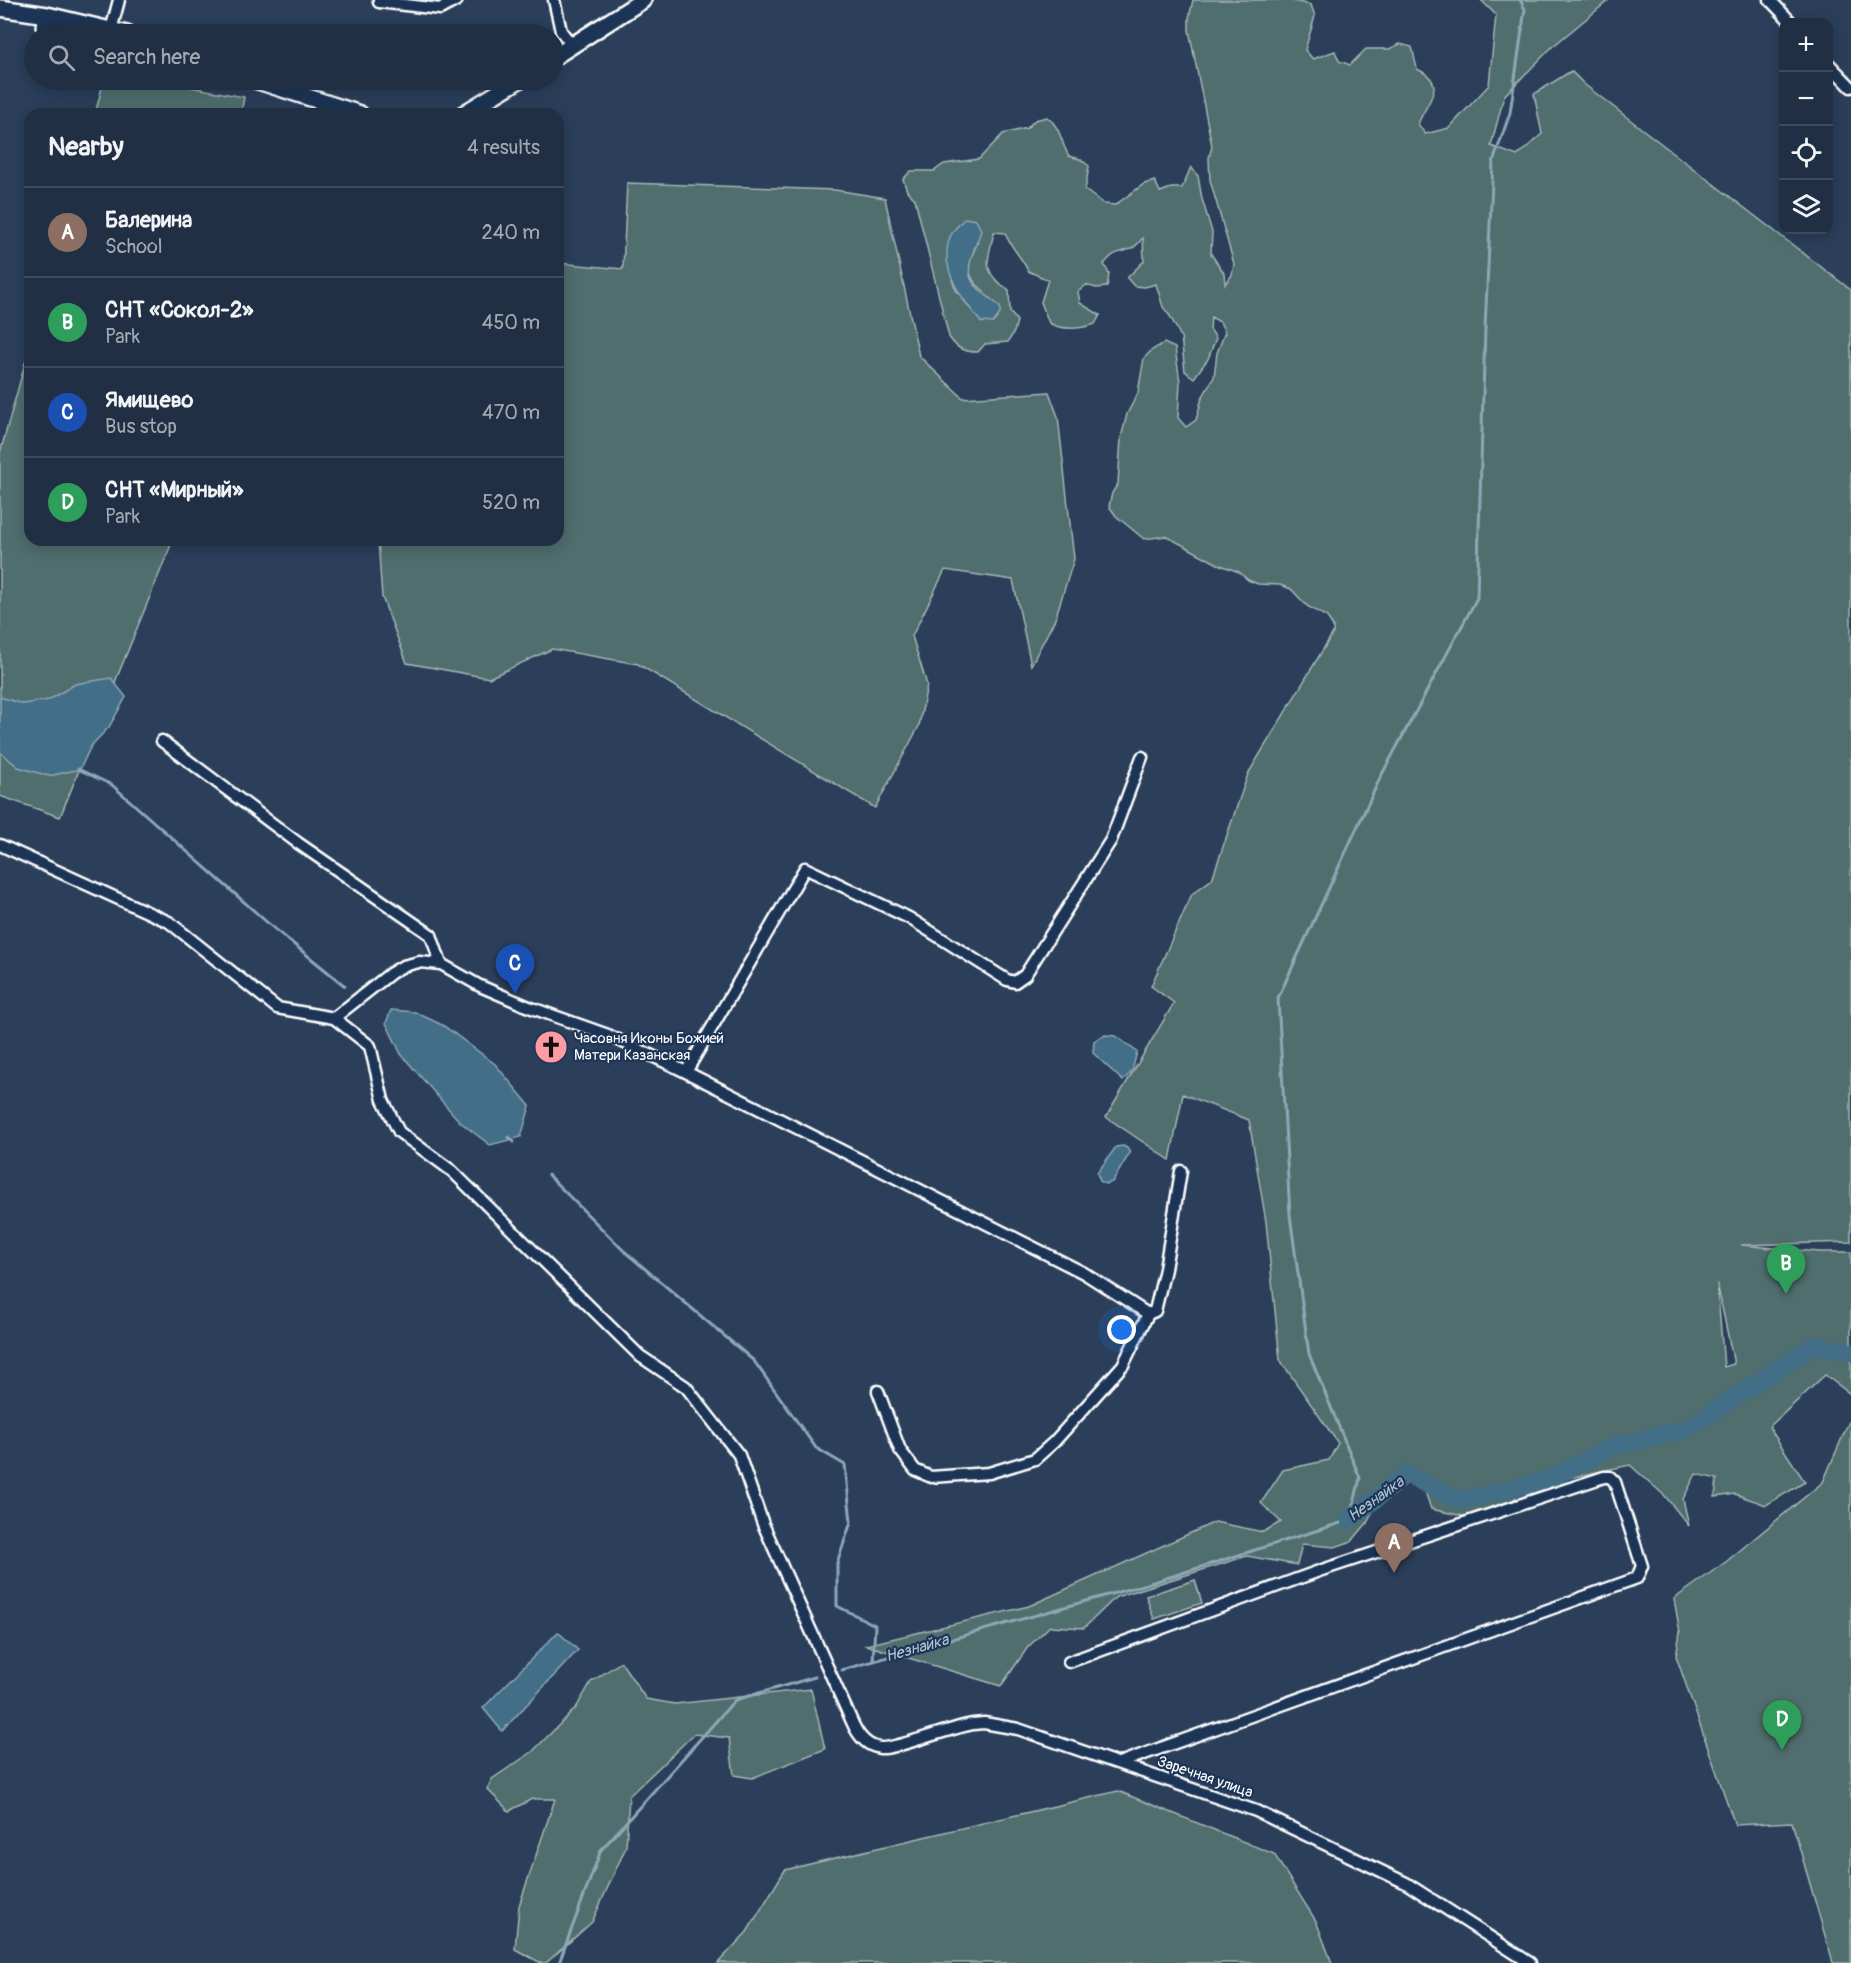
<!DOCTYPE html>
<meta charset="utf-8">
<style>
:root{--surface:#202f44;--page:#28374b;--text:#f1f3f6;--muted:#a2a9b2;--line:#3d4a5d;--accent:#95b2f1}
body{margin:0;font-family:Pangolin,sans-serif;background:var(--page);color:var(--text)}
.controls{position:absolute;right:18px;top:18px;display:grid;overflow:hidden;border-radius:12px;box-shadow:0 3px 15px #0003}
.controls button{width:54px;height:54px;display:grid;place-items:center;padding:0;border:0;border-bottom:2px solid var(--line);background:var(--surface);color:var(--text);font:30px sans-serif}
.you{position:absolute;left:1122px;top:1330px;width:21px;height:21px;margin:-15px;border:4px solid #fff;border-radius:50%;background:#1a73e8;box-shadow:0 0 0 9px #1a73e833}
.badge{display:grid;place-items:center;width:39px;height:39px;border-radius:50%;background:var(--accent);color:#fff;font-size:20px;font-weight:700}
.pin{position:absolute;translate:-50% -50px;filter:drop-shadow(0 2px 3px #0008)}
.pin::after{content:'';position:absolute;top:32px;width:21px;height:18px;background:inherit;clip-path:polygon(0 0,100% 0,50% 100%)}
.list{margin:0;padding:0;list-style:none}
h2{display:flex;justify-content:space-between;align-items:center;height:78px;margin:0;padding:0 24px;font-size:26px}
h2 small{font-size:20px;font-weight:400;color:var(--muted)}
.list li{display:grid;grid-template-columns:39px 1fr auto;gap:18px;align-items:center;box-sizing:border-box;height:90px;padding:0 24px;border-top:2px solid var(--line)}
.list b{display:block;font-size:22px;white-space:nowrap}
.list p{margin:0;font-size:20px;white-space:nowrap;color:var(--muted)}
.list em{font-size:20px;font-style:normal;color:var(--muted)}
.icon{flex:none;width:33px;height:33px;fill:none;stroke:currentColor;stroke-width:2;stroke-linecap:round;stroke-linejoin:round}
.map{position:relative;flex:none;width:1851px;height:1963px;overflow:hidden}
.search{position:absolute;background:var(--surface);box-shadow:0 3px 15px #0003;left:24px;top:24px;width:540px;height:66px;display:flex;align-items:center;gap:15px;box-sizing:border-box;padding:0 21px;border-radius:33px;color:var(--muted);font-size:22px}
.panel{position:absolute;background:var(--surface);box-shadow:0 3px 15px #0003;left:24px;top:108px;width:540px;height:438px;border-radius:18px}
.map>svg:first-child{display:block}
.green{fill:#4f6e6d;stroke:#a7b6b6;stroke-width:1.5;fill-rule:evenodd}
.water{fill:#426e87;stroke:#8ea8b7;stroke-width:1.5}
.lines{fill:none;stroke-linecap:round;stroke-linejoin:round}
.stream{stroke:#8ea8b7;stroke-width:3}
.river{stroke:#426e87;stroke-width:18}
.street-casing{stroke:#fff;stroke-width:15}
.secondary-casing{stroke:#fff;stroke-width:20}
.street{stroke:#1d3557;stroke-width:10}
.secondary{stroke:#1d3557;stroke-width:15}
.labels{text-anchor:middle;dominant-baseline:central;stroke-width:4.5;stroke-linejoin:round;paint-order:stroke}
.poi-label{font-size:15px;fill:#fff;stroke:#1d3557;text-anchor:start}
.street-label{font-size:15px;fill:#fff;stroke:#1d3557}
.water-label{font-size:16px;font-style:italic;fill:#b3c5cf;stroke:#1d3557}
</style>
<div class="map">
<svg width="1851" height="1963" viewBox="0 0 1851 1963">
<rect width="100%" height="100%" fill="#2b3f5b"/>
<filter id="ink" filterUnits="userSpaceOnUse"><feTurbulence type="fractalNoise" baseFrequency=".0167" numOctaves="2"/><feDisplacementMap in="SourceGraphic" scale="12" xChannelSelector="R" yChannelSelector="G"/><feConvolveMatrix kernelMatrix="1 2 1 2 8 2 1 2 1" color-interpolation-filters="sRGB"/></filter>
<g filter="url(#ink)">
<g class="green">
<path d="M1193,0h96l22,5 4,11 -10,34 8,9 22,-8 4,10 11,4 16,-16h23l11,-5 12,3 5,22c33,15 9,33 1,55l7,10 24,-6 40,-43 7,-70 -15,-15h128l-57,47 -48,49 -13,50 26,10 25,-22 -8,-40 37,-23 14,14 266,205v952l-110,3 78,7h32v137l-2,4 -24,-18 -56,52 36,55 -39,23 -31,-11 -20,3 2,-18 -21,-5 -13,25 6,27 -24,-30 -35,-31 -104,22 -22,22 -32,9 -41,-9 -12,-35 -42,29 -10,20 -15,18 -17,6 -33,-3 -5,21 -50,-9 -131,41 -32,31 -34,-2 -22,21 -27,39 -135,-41 163,-39 186,-84 48,10 18,-10 -20,-19 22,-33 46,-10 9,-17 -58,-83 -14,-138 -17,-102 -66,-26 -13,66 -64,-43 68,-114 -23,-17 41,-92 20,-15 36,-105 85,-141v-7l-6,-9 -20,-11 -16,-17 -11,-4 -22,-1 -10,-4 -9,-8 -21,-8 -52,-28 -22,3 -28,-23 -7,-10 3,-13 6,-9 3,-46 6,-24 11,-21 6,-35 8,-8 12,-7 11,5 5,34 -2,36 8,9 10,-7 6,-22 12,-21 3,-24 8,-21 -5,-10 -9,-5 -1,12 6,9 -8,21 -14,19 -9,-7 -4,-34 -11,-21 -7,-9 -7,-23 -11,3 -11,-1 -7,-8 17,-17 -1,-23c-3,3 -7,9 -12,11 -14,5 -15,1 -27,15l5,10 -2,13 -11,1 -10,-3 -8,7 2,11 20,12 -5,9c-15,5 -31,7 -46,-1l-8,-21 7,-22 -20,-9c-6,-14 -18,-24 -23,-38l-11,-1c-6,29 -14,40 15,58l1,22 7,9 -3,11 -6,10 -23,2 -7,8c-14,0 -21,-3 -29,-15l-34,-138 -8,-8 -4,-12 8,-8h23l10,-7 35,-5 24,-25 24,-6 8,-8 12,-3c15,11 13,25 22,39l11,3 9,7 -4,24 19,14 11,1 29,-21 11,-3 5,11 11,-4h11l9,-21 7,9 4,23 10,33 -1,22 13,19 1,11 7,-9 2,-11 -24,-84 -1,-22 3,-12 -23,-116v-12zM978,242c-10,20 -15,34 6,49l-3,31 -25,-32 -4,-10zM1717,1283l17,81 -10,3z"/>
<polygon points="104,80 153,80 244,97 241,114 95,114"/>
<polygon points="627,183 835,190 885,198 919,356 963,398 1049,392 1058,417 1074,559 1055,619 1031,665 1013,580 945,570 912,636 927,685 919,726 875,808 638,664 552,649 489,678 407,663 382,597 378,540 558,540 558,263 623,269"/>
<polygon points="30,346 30,540 173,540 60,817 0,796 0,453"/>
<polygon points="1851,1417 1851,1963 1833,1963 1792,1822 1735,1825 1676,1656 1680,1632 1674,1599 1727,1561 1823,1482"/>
<polygon points="1195,1580 1202,1603 1154,1619 1146,1596"/>
<polygon points="621,1662 646,1699 675,1704 811,1689 825,1749 752,1778 734,1775 729,1738 694,1734 629,1796 626,1847 592,1922 546,1963 541,1963 515,1949 519,1906 555,1799 532,1799 509,1811 487,1789 492,1779 532,1752 576,1708 591,1682"/>
<polygon points="1118,1791 1274,1854 1316,1921 1332,1963 718,1963 747,1932 785,1870"/>
</g>
<g class="water">
<path d="M965,218l11,2 5,10c-4,16 -20,40 -6,55 7,8 17,14 25,22v7l-7,9 -12,-1c-19,-23 -43,-54 -31,-85 3,-7 10,-14 15,-19z"/>
<polygon points="111,678 126,697 109,727 91,746 80,769 49,776 18,767 0,752 0,697 23,704 49,700 75,684"/>
<polygon points="391,1010 415,1012 444,1026 495,1064 530,1106 521,1137 490,1145 460,1122 401,1054 386,1023"/>
<polygon points="1105,1035 1116,1036 1137,1052 1132,1071 1123,1081 1093,1053 1094,1041"/>
<polygon points="1123,1146 1127,1148 1130,1153 1112,1182 1105,1184 1100,1181 1097,1173 1116,1147"/>
<polygon points="558,1632 578,1650 502,1731 483,1708"/>
</g>
<g class="lines">
<g class="stream">
<polyline points="78,769 112,785 270,925 345,986"/>
<polyline points="509,1137 514,1142"/>
<polyline points="548,1175 624,1251 754,1361 816,1448 845,1465 851,1522 837,1563 837,1606 875,1625 873,1661"/>
<polyline points="842,1670 1157,1581 1350,1520 1360,1478 1309,1354 1290,1215 1278,998 1380,778 1477,598 1485,328 1493,162 1510,113 1525,9 1520,0"/>
<polyline points="559,1963 601,1850 735,1700 815,1677"/>
</g>
<polyline class="river" points="1350,1520 1406,1474 1460,1501 1548,1480 1612,1447 1687,1429 1814,1345 1851,1352"/>
<defs>
<g id="street">
<polyline points="379,0 379,2 440,9 457,0"/>
<polyline points="554,0 561,31 572,45"/>
<polyline points="1770,0 1791,22"/>
<polyline points="110,34 119,0"/>
<polyline points="1828,63 1851,87"/>
<polyline points="162,741 298,843 431,935 441,964"/>
<path d="M0,845l169,77 108,86 57,10 36,28 13,54 16,32 53,39 188,185 46,31 53,68 24,69 90,200c5,11 13,22 27,24 14,2 72,-21 93,-24l11,-1 34,6 238,82 150,72 124,80"/>
<polyline points="334,1018 391,973 403,966 419,962 441,964 480,986 529,1007 608,1035 686,1072 1084,1273 1148,1314"/>
<polyline points="686,1072 805,868 909,918 1007,980 1015,982 1025,975 1111,840 1142,757"/>
<polyline points="878,1391 900,1450 915,1470 931,1477 989,1473 1035,1459 1054,1442 1123,1365 1148,1314 1155,1311 1165,1269 1181,1171"/>
<polyline points="1069,1662 1319,1571 1604,1477 1610,1477 1615,1482 1642,1566 1637,1578 1119,1763"/>
</g>
<g id="secondary">
<polyline points="0,8 47,15 127,34"/>
<polyline points="44,26 83,34"/>
<polyline points="554,57 643,0"/>
<polyline points="255,80 360,114"/>
<polyline points="463,114 519,80"/>
</g>
</defs>
<use href="#street" class="street-casing"/>
<use href="#secondary" class="secondary-casing"/>
<use href="#street" class="street"/>
<use href="#secondary" class="secondary"/>
</g>
</g>
<defs>
<symbol id="church-disc" viewBox="-11 -11 22 22"><circle r="9.5" fill="#ff9aa2" stroke="#1d3557"/><path d="M-1.2-6h2.4v3.5h3.3v2.4h-3.3V6h-2.4V-.1h-3.3v-2.4h3.3Z" fill="#111"/></symbol>
</defs>
<g fill-rule="evenodd">
<use href="#church-disc" x="532" y="1028" width="38" height="38"/>
</g>
<g class="labels">
<g class="poi-label">
<text x="574" y="1038">Часовня Иконы Божией<tspan x="574" dy="17">Матери Казанская</tspan></text>
</g>
<g class="street-label">
<text transform="translate(1205 1777) rotate(19)">Заречная улица</text>
</g>
<g class="water-label">
<text transform="translate(1376 1499) rotate(-36)">Незнайка</text>
<text transform="translate(917 1648) rotate(-16)">Незнайка</text>
</g>
</g>
</svg>
<div class="controls">
<button>+</button>
<button>−</button>
<button><svg class="icon" aria-label="locate" viewBox="0 0 24 24"><circle cx="12" cy="12" r="6"/><path d="M12 2v4M12 18v4M2 12h4M18 12h4"/></svg></button>
<button><svg class="icon" aria-label="layers" viewBox="0 0 24 24"><path d="M12 4l9 5-9 5-9-5zM3 14l9 5 9-5"/></svg></button>
</div>
<div class="you"></div>
<div class="pin badge" style="left:1394px;top:1573px;background:#8d6e63">A</div>
<div class="pin badge" style="left:1786px;top:1294px;background:#2e9e5b">B</div>
<div class="pin badge" style="left:515px;top:994px;background:#1a4fb4">C</div>
<div class="pin badge" style="left:1782px;top:1750px;background:#2e9e5b">D</div>
<div class="search"><svg class="icon" aria-label="search" viewBox="0 0 24 24"><circle cx="10" cy="10" r="6"/><path d="M15 15l6 6"/></svg>Search here</div>
<section class="panel">
<h2>Nearby<small>4 results</small></h2>
<ul class="list">
<li><span class="badge" style="background:#8d6e63">A</span><div><b>Балерина</b><p>School</p></div><em>240 m</em></li>
<li><span class="badge" style="background:#2e9e5b">B</span><div><b>СНТ «Сокол-2»</b><p>Park</p></div><em>450 m</em></li>
<li><span class="badge" style="background:#1a4fb4">C</span><div><b>Ямищево</b><p>Bus stop</p></div><em>470 m</em></li>
<li><span class="badge" style="background:#2e9e5b">D</span><div><b>СНТ «Мирный»</b><p>Park</p></div><em>520 m</em></li>
</ul>
</section>
</div>
